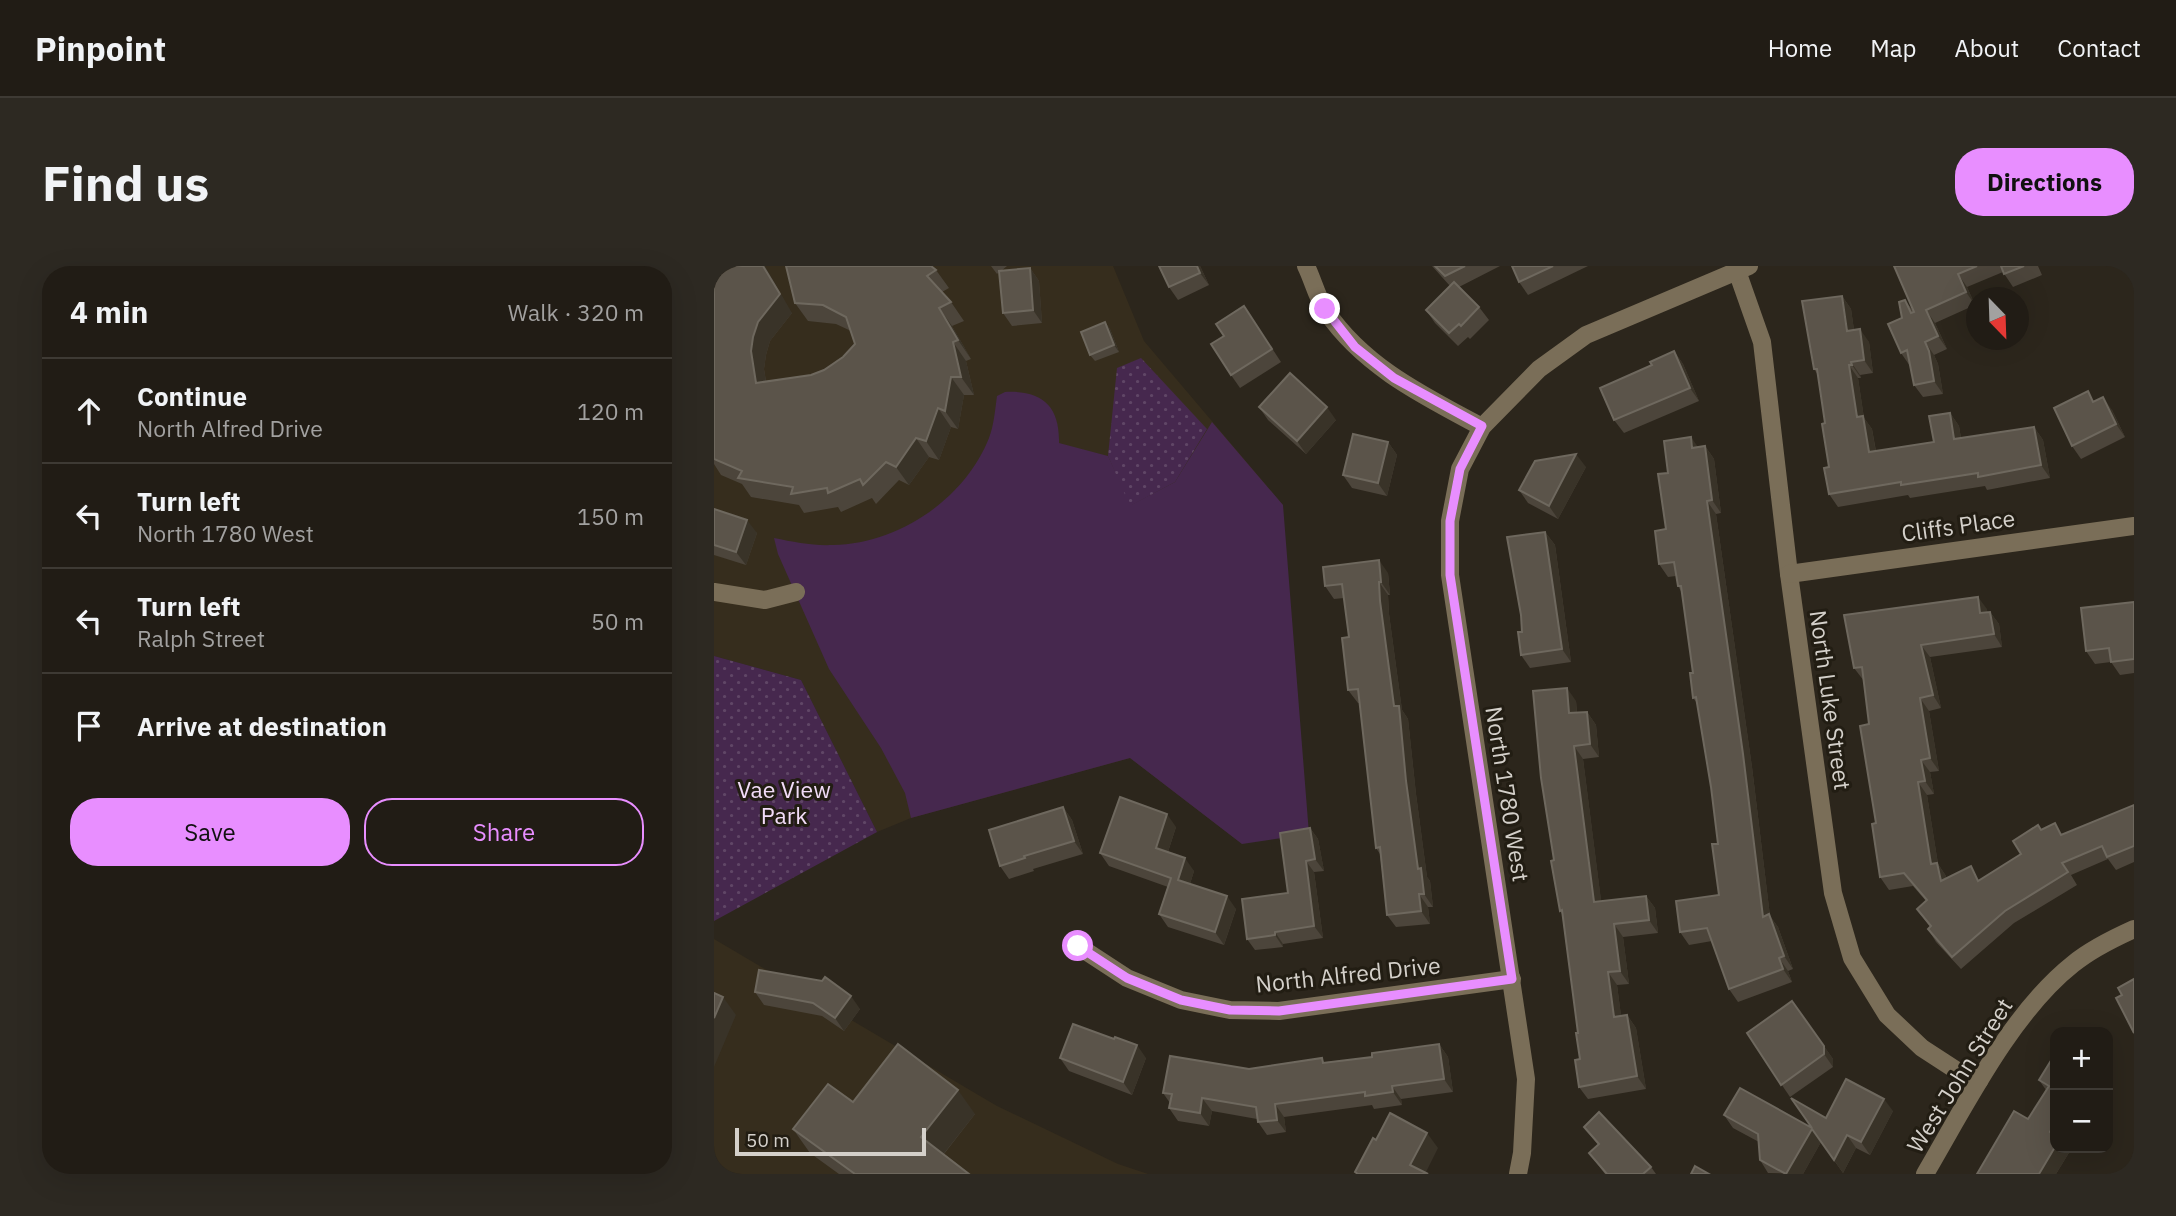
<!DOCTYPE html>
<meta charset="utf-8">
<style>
:root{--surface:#211c15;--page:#2d2922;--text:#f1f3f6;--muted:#a2a1a0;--line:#3e3a34;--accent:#e88eff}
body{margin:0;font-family:"IBM Plex Sans",sans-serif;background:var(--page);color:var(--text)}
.controls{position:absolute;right:21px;bottom:21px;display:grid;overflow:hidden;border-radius:14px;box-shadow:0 7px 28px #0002}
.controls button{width:63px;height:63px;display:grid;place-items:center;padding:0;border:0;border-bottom:2px solid var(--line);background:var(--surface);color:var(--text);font:35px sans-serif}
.compass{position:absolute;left:1252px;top:21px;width:63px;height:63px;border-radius:50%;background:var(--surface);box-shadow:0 7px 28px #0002;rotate:157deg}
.scale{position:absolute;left:21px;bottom:18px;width:191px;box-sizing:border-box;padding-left:7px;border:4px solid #d4d0ca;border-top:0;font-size:19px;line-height:24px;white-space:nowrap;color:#d4d0ca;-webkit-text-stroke:5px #221d13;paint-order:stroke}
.stop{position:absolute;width:21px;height:21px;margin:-16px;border:5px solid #e88eff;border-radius:50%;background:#fff}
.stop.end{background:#e88eff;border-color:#fff;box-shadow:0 2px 7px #0008}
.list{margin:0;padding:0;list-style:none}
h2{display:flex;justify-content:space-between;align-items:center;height:91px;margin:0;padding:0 28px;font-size:30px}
h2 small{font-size:23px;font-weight:400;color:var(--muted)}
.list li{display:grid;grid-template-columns:46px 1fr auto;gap:21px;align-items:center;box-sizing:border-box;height:105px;padding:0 28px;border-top:2px solid var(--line)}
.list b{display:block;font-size:26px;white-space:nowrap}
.list p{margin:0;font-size:23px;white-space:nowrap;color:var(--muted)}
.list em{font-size:23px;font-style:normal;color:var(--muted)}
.actions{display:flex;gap:14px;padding:21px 28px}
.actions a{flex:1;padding:16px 0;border:2px solid var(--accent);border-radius:28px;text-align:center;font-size:24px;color:var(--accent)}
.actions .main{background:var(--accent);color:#111}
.icon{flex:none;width:38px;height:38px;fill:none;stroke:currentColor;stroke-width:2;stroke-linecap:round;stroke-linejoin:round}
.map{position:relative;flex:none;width:1420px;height:908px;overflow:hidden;border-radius:28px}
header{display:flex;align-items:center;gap:42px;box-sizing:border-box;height:98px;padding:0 35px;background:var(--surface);border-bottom:2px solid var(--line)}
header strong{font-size:33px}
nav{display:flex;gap:38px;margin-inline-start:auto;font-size:24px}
.intro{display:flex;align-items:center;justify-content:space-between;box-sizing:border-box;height:168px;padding:0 42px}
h1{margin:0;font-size:49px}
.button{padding:18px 32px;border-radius:28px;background:var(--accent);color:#111;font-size:24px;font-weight:700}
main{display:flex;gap:42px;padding:0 42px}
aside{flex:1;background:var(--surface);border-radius:28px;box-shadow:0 7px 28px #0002}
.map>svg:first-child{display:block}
.built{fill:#362d1d}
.grass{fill:#46284e}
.park{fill:url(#park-dots)}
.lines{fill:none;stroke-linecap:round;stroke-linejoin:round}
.minor{stroke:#7a6e58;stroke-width:18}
.wall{fill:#4c453b}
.shaded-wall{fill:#393328}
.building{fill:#5b544a;stroke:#6e685e;stroke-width:2}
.route{stroke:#e88eff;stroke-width:9}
.labels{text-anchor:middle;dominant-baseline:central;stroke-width:6;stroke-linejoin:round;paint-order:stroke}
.street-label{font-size:23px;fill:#d4d0ca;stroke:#221d13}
.park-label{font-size:23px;fill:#f2dcf8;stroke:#221d13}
</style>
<header>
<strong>Pinpoint</strong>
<nav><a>Home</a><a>Map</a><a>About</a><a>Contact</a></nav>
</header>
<div class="intro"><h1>Find us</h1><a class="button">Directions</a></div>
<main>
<aside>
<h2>4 min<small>Walk · 320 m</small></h2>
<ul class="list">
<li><svg class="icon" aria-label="ahead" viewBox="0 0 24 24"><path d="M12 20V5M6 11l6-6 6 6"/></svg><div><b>Continue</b><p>North Alfred Drive</p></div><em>120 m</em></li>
<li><svg class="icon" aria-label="left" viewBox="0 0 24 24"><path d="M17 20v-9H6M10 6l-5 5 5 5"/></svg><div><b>Turn left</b><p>North 1780 West</p></div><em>150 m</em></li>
<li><svg class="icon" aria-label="left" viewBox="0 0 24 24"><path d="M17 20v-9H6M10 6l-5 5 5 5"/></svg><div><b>Turn left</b><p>Ralph Street</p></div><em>50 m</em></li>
<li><svg class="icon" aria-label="arrive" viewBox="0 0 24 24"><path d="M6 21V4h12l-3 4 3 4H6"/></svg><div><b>Arrive at destination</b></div></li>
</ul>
<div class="actions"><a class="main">Save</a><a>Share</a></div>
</aside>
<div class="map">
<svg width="1420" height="908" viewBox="0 0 1420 908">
<defs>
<pattern id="park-dots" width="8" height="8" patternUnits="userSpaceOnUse" patternTransform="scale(1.75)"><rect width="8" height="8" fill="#46284e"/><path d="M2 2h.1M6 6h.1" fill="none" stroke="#604666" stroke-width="1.8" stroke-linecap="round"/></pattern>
</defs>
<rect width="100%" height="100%" fill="#2c261c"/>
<g class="built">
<polygon points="0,0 399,0 430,75 569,239 528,578 416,492 197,552 163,566 87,414 0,390"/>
<polygon points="0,673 283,840 404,898 434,908 0,908"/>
</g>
<path class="grass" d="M291,126c36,-2 55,13 54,51l49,13 23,49 44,-23 37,-60 71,83 26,329 -67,10 -112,-86 -219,60 -6,-25 -24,-45 -52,-79 -51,-115 -4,-16c20,4 39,8 59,7 65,-1 132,-46 156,-107 5,-13 6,-28 8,-42z"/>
<g class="park">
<polygon points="427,92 493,163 461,216 416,240 394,190 403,102"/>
<polygon points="0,390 87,414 163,566 0,655"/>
</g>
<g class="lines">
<g class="minor">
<path d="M592,0c7,14 11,32 20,45 38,56 98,85 156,116"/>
<polyline points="1023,5 1048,76 1075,308 1119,627 1138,692 1173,749 1208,782 1248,808 1265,815"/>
<polyline points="1075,308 1420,260"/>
<polyline points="0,326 51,334 82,326"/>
<polyline points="364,680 413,712 467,734 516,744 565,745 798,713"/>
<polyline points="804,908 808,887 812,813 736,309 736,255 746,203 768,161 825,103 872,69 1035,0"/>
<path d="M1211,908c40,-68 86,-161 148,-210 17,-14 41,-26 61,-35"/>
</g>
</g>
<g class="wall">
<polygon points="0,0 78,47 56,75 52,89 50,103 52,115 97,109 110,104 129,91 141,78 137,65 122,58 94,55 81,37 222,4 235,22 228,26 237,36 250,55 238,60 257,93 252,95 260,129 250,129 244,163 237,161 225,194 215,191 195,219 185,214 162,238 158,232 127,246 124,241 90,247 85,239 37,231 28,218 7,209 0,198"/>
<polygon points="277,0 293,0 287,5 316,2 325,15 328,57 298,60 289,47 285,6 283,8"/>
<polygon points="445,0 486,0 495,19 464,34 455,21"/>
<polygon points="718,0 786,0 745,21 765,41 775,54 756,73 754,71 744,80 721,57 712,44 736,20"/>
<polygon points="798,0 874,0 814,29 805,16"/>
<polygon points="1180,0 1324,0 1328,9 1299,21 1289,6 1253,21 1261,39 1221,57 1233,83 1220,89 1224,98 1229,128 1209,131 1200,119 1196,100 1187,87 1191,34 1200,46"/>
<polygon points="1128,30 1137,43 1140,64 1155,76 1159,107 1146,109 1147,112 1144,112 1150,152 1158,163 1162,185 1220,176 1236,147 1245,160 1247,172 1320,161 1329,174 1336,212 1273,224 1271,220 1196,232 1194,229 1124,241 1115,228 1115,201 1111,157 1104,109 1100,103"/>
<polygon points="530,40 567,96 526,122 517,109 510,70"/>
<polygon points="391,56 396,63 405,86 381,95 376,89"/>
<polygon points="960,85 969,98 985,135 910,167 900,154 938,99"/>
<polygon points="1381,135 1398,144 1411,171 1367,193 1358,180"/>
<polygon points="545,141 622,154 592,188 554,154"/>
<polygon points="674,176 683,189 673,230 638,222 629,209"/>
<polygon points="991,180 1000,193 1007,247 1002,248 1038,501 1056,650 1064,661 1079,703 1074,705 1078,716 1024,736 1015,723 998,675 975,679 966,666 1005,629 1004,578 997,521 983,437 979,432 979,407 968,327 964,320 962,310 954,311 945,298 952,263 954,207 984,181"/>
<polygon points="872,201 844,253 814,237 805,224"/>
<polygon points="0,243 43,267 32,299 0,289"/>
<polygon points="831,266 841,279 857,396 816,402 807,389 808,366"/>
<polygon points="674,307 676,329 674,329 675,348 688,444 694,453 702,528 713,611 716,615 719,641 714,641 716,658 682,661 673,649 666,588 662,582 646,437 644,437 634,424 635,371 630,332 620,333 611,320"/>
<polygon points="1420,336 1420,407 1406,409 1397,396 1381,398 1372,385"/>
<polygon points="1273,343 1273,346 1276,346 1285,358 1288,381 1216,391 1227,442 1215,445 1225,505 1216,506 1220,528 1213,529 1224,598 1232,610 1232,612 1267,614 1307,588 1327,563 1349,568 1420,539 1420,596 1402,604 1394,593 1357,609 1363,619 1300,657 1247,703 1222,676 1214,663 1216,661 1203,643 1212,635 1199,620 1175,624 1166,611 1155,458 1150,415 1140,402"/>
<polygon points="862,435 863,447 873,446 882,459 885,491 869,493 887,635 932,630 941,642 944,667 909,671 915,718 903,719 907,750 913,749 922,762 932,823 874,833 865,821 866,793 864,767 848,648 846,645 840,594"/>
<polygon points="349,541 358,554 369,588 319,603 320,605 295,613 286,600"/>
<polygon points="462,561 454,586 480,605 476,618 522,643 510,679 454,661 445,648 454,621 395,600 386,587"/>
<polygon points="596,562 604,573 610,605 600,606 609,672 569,678 569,681 541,684 533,673 574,627"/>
<polygon points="41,726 146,743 130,765 108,750 50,739"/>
<polygon points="1078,735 1119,793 1119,801 1076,831 1033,767"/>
<polygon points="725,778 734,791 739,826 687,833 688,839 660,843 658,839 570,851 572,866 553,869 544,856 543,853 498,845 495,860 464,855 455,842 456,837 449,827 535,803 612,796 658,791"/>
<polygon points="1341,781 1341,882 1353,882 1356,885 1342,908 1263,908 1314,853 1332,824 1325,814 1340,790 1338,786"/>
<polygon points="346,792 432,792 418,829 355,805"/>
<polygon points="139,836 261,848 230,888 256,908 125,908 96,887 79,863"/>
<polygon points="1179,845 1156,889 1142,882 1129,907 1107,876 1089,908 1054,907 1046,894 1045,876 1019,862 1010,849 1098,862 1112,852"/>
<polygon points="870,861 937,901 942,908 891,908 875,887 884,879"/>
</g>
<g class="shaded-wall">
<polygon points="49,0 51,0 78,47 56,75 52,89 50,103 55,135 42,117 37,85"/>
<polygon points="483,0 486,0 495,19 486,7"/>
<polygon points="316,2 325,15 328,57 319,44"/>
<polygon points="1244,8 1253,21 1261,39 1252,26"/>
<polygon points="1128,30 1137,43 1142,78 1133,65"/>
<polygon points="225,42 238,60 257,93 244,74"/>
<polygon points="1212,44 1221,57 1233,83 1224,70"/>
<polygon points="391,56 396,63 405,86 400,79"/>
<polygon points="1146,63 1155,76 1159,107 1150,94"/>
<polygon points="239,76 252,95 260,129 247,111"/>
<polygon points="1211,76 1220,89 1224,98 1229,128 1220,115"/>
<polygon points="960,85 969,98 985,135 976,122"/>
<polygon points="1137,96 1146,109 1147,112 1138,99"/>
<polygon points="1135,99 1144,112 1150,152 1158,163 1164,199 1155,186 1143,151"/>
<polygon points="237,111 250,129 244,163 231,145"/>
<polygon points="1389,131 1398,144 1411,171 1402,158"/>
<polygon points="613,141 622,154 592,188 583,175"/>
<polygon points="224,142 237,161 225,194 212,175"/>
<polygon points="1236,147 1245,160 1249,186 1240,173"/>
<polygon points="1320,161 1329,174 1336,212 1327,199"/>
<polygon points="977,171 986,184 978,182"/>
<polygon points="202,172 215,191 195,219 182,201"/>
<polygon points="674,176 683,189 673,230 664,217"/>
<polygon points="991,180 1000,193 1007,247 998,234"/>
<polygon points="862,188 872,201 844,253 835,240"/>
<polygon points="993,235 1002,248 1038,501 1056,650 1064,661 1079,703 1070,690 1049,651"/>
<polygon points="33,254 43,267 32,299 22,286"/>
<polygon points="831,266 841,279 857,396 848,383"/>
<polygon points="665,294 674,307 676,329 667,316"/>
<polygon points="665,316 674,329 675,348 688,444 694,453 702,528 713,611 716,615 719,641 710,628 704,603 680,440 666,335"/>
<polygon points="1264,331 1273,343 1275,360 1266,347"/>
<polygon points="1276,346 1285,358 1288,381 1280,368"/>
<polygon points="1207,379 1216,391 1227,442 1219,429"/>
<polygon points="853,422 862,435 864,460 855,447"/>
<polygon points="1206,432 1215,445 1225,505 1216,492"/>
<polygon points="873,446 882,459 885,491 876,478"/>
<polygon points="860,480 869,493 889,649 880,636"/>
<polygon points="1207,494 1216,506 1220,528 1211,515"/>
<polygon points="1204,516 1213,529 1224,598 1232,610 1236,628 1217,598"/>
<polygon points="349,541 358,554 369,588 360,575"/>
<polygon points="453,548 462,561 451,595 442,582"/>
<polygon points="596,562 604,573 610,605 601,593"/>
<polygon points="471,592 480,605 473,627 464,614"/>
<polygon points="592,595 600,606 609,672 600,660"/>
<polygon points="705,628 714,641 716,658 707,645"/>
<polygon points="513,630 522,643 510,679 501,666"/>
<polygon points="932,630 941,642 944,667 935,654"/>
<polygon points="900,658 909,671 915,718 906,705"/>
<polygon points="561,666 569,678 569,681 561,669"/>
<polygon points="1065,692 1074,705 1078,716 1069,703"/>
<polygon points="894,706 903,719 909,764 900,751"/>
<polygon points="137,730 146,743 130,765 121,752"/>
<polygon points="9,731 22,749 0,801 0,752"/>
<polygon points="913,749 922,762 932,823 923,810"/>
<polygon points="725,778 734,791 739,826 730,813"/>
<polygon points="423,779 432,792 418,829 409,816"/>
<polygon points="1110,780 1119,793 1119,801 1110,788"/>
<polygon points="678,820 687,833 688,839 679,826"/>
<polygon points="244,824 261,848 224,895 207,871"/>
<polygon points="488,832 498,845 495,860 486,847"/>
<polygon points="1170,833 1179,845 1156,889 1147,876"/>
<polygon points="561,838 570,851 572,866 563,854"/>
<polygon points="1341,857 1341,873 1336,866"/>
<polygon points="1098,863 1107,876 1089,908 1072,908"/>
<polygon points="713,867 724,882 711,908 696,899"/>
<polygon points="1133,869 1142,882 1129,907 1120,894"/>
<polygon points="1341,882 1353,882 1356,885 1342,908 1325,908"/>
</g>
<g class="building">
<polygon points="0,0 49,0 66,28 44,56 39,71 37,85 42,117 97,109 110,104 129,91 141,78 132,51 109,39 81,37 72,0 217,0 222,4 213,10 237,36 225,42 244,74 239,76 247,111 237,111 231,145 224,142 212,175 202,172 182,201 172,196 149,219 146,213 114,227 113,222 77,228 79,221 24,212 28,205 0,193"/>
<polygon points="445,0 483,0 486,7 455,21"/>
<polygon points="721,0 751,0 731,10"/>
<polygon points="798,0 839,0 805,16"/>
<polygon points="1180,0 1263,0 1244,8 1252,26 1212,44 1224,70 1211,76 1215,85 1220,115 1200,119 1193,84 1187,87 1174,58 1188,52 1185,36 1191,34 1197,47 1200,46"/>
<polygon points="1287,0 1310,0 1290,8"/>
<polygon points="316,2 319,44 289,47 285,5"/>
<polygon points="740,16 765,41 747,60 745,58 735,67 712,44"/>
<polygon points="1128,30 1133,65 1146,63 1150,94 1137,96 1138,99 1135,99 1143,151 1149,150 1155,186 1220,176 1215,150 1236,147 1240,173 1320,161 1327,199 1264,211 1264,207 1187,219 1187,216 1115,228 1110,202 1115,201 1108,158 1111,157 1103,103 1100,103 1088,35"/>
<polygon points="530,40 558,83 517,109 497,78 510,70 502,58"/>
<polygon points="391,56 400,79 376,89 367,66"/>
<polygon points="960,85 976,122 900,154 886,122 938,99 936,96"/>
<polygon points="576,107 613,141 583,175 545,141"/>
<polygon points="1374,125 1379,136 1389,131 1402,158 1358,180 1340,142"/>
<polygon points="639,168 674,176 664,217 629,209"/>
<polygon points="977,171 978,182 991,180 998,234 993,235 1029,488 1049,651 1055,648 1070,690 1065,692 1069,703 1015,723 993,662 966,666 962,635 1005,629 998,578 1004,578 997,521 982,431 979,432 976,407 979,407 967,320 964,320 960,296 945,298 941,265 952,263 944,208 954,207 950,175"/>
<polygon points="862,188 835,240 805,224 821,195"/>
<polygon points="0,243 33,254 22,286 0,279"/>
<polygon points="831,266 848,383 807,389 804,366 808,366 807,349 793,271"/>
<polygon points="665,294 667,316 665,316 666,335 680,440 685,440 692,515 704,603 707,602 710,628 705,628 707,645 673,649 666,581 662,582 644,423 634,424 628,372 635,371 628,318 611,320 609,301"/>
<polygon points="1264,331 1266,347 1276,346 1280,368 1207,379 1219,429 1206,432 1216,492 1207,494 1211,515 1204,516 1217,598 1223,597 1227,615 1257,600 1264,615 1307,588 1299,575 1324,559 1327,564 1341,557 1347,569 1420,539 1420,580 1393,591 1388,580 1348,597 1354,606 1291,645 1238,691 1214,663 1217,660 1203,643 1213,634 1190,607 1166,611 1158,558 1162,557 1146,460 1155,458 1148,401 1140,402 1130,349"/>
<polygon points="1420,336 1420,393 1397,396 1395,382 1372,385 1367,342"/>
<polygon points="853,422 855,447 873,446 876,478 860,480 880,636 932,630 935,654 900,658 906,705 894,706 900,751 913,749 923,810 865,821 861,794 866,793 862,767 864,767 848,644 846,645 837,595 840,594 827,512 819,425"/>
<polygon points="406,531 453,548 442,582 471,592 464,614 513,630 501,666 445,648 457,612 386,587"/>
<polygon points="349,541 360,575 310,590 311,592 286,600 275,564"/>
<polygon points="596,562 601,593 592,595 600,660 561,666 561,669 533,673 528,633 574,627 566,567"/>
<polygon points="45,704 108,715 111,711 137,730 121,752 99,737 41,726"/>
<polygon points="1420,713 1420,767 1402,732 1408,729 1404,722"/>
<polygon points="0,727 9,731 0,752"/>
<polygon points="1078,735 1110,780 1110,788 1067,819 1033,767"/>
<polygon points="359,758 400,773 401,771 423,779 409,816 346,792"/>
<polygon points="184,778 244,824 207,871 255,908 141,908 79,863 114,818 139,836"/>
<polygon points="725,778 730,813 678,820 679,826 651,830 651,826 561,838 563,854 544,856 542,841 488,832 486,847 455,842 458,828 449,827 456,790 535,803 608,792 609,797 658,791 658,787"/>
<polygon points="1341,788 1341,857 1336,866 1341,869 1341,881 1325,908 1263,908 1300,845 1314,853 1335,820 1325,814"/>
<polygon points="1132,813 1170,833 1147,876 1133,869 1120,894 1098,863 1072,908 1046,894 1044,868 1010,849 1026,822 1098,862 1077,832 1112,852"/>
<polygon points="885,846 937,901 929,908 893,908 875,887 885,878 870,861"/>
<polygon points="676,847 713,867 696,899 714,908 644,908 641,906 659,872 662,874"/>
<polygon points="981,900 995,908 977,908"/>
</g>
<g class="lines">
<polyline class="route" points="364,680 413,712 467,734 516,744 565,745 798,713 736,309 736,255 746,203 768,160 680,112 641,81 611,43"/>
</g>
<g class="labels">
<g class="street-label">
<text transform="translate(1244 259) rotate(-8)">Cliffs Place</text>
<text transform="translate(1117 434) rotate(82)">North Luke Street</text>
<text transform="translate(794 528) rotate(81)">North 1780 West</text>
<text transform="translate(634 708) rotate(-6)">North Alfred Drive</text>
<text transform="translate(1245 809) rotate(-58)">West John Street</text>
</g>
<g class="park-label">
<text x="70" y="523">Vae View<tspan x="70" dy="26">Park</tspan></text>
</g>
</g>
</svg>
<div class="controls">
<button>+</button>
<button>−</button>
</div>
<svg class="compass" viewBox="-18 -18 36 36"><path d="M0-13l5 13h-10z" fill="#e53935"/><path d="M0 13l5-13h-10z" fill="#a2a1a0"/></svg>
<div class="scale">50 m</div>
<div class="stop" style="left:364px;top:680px"></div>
<div class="stop end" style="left:611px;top:43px"></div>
</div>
</main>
